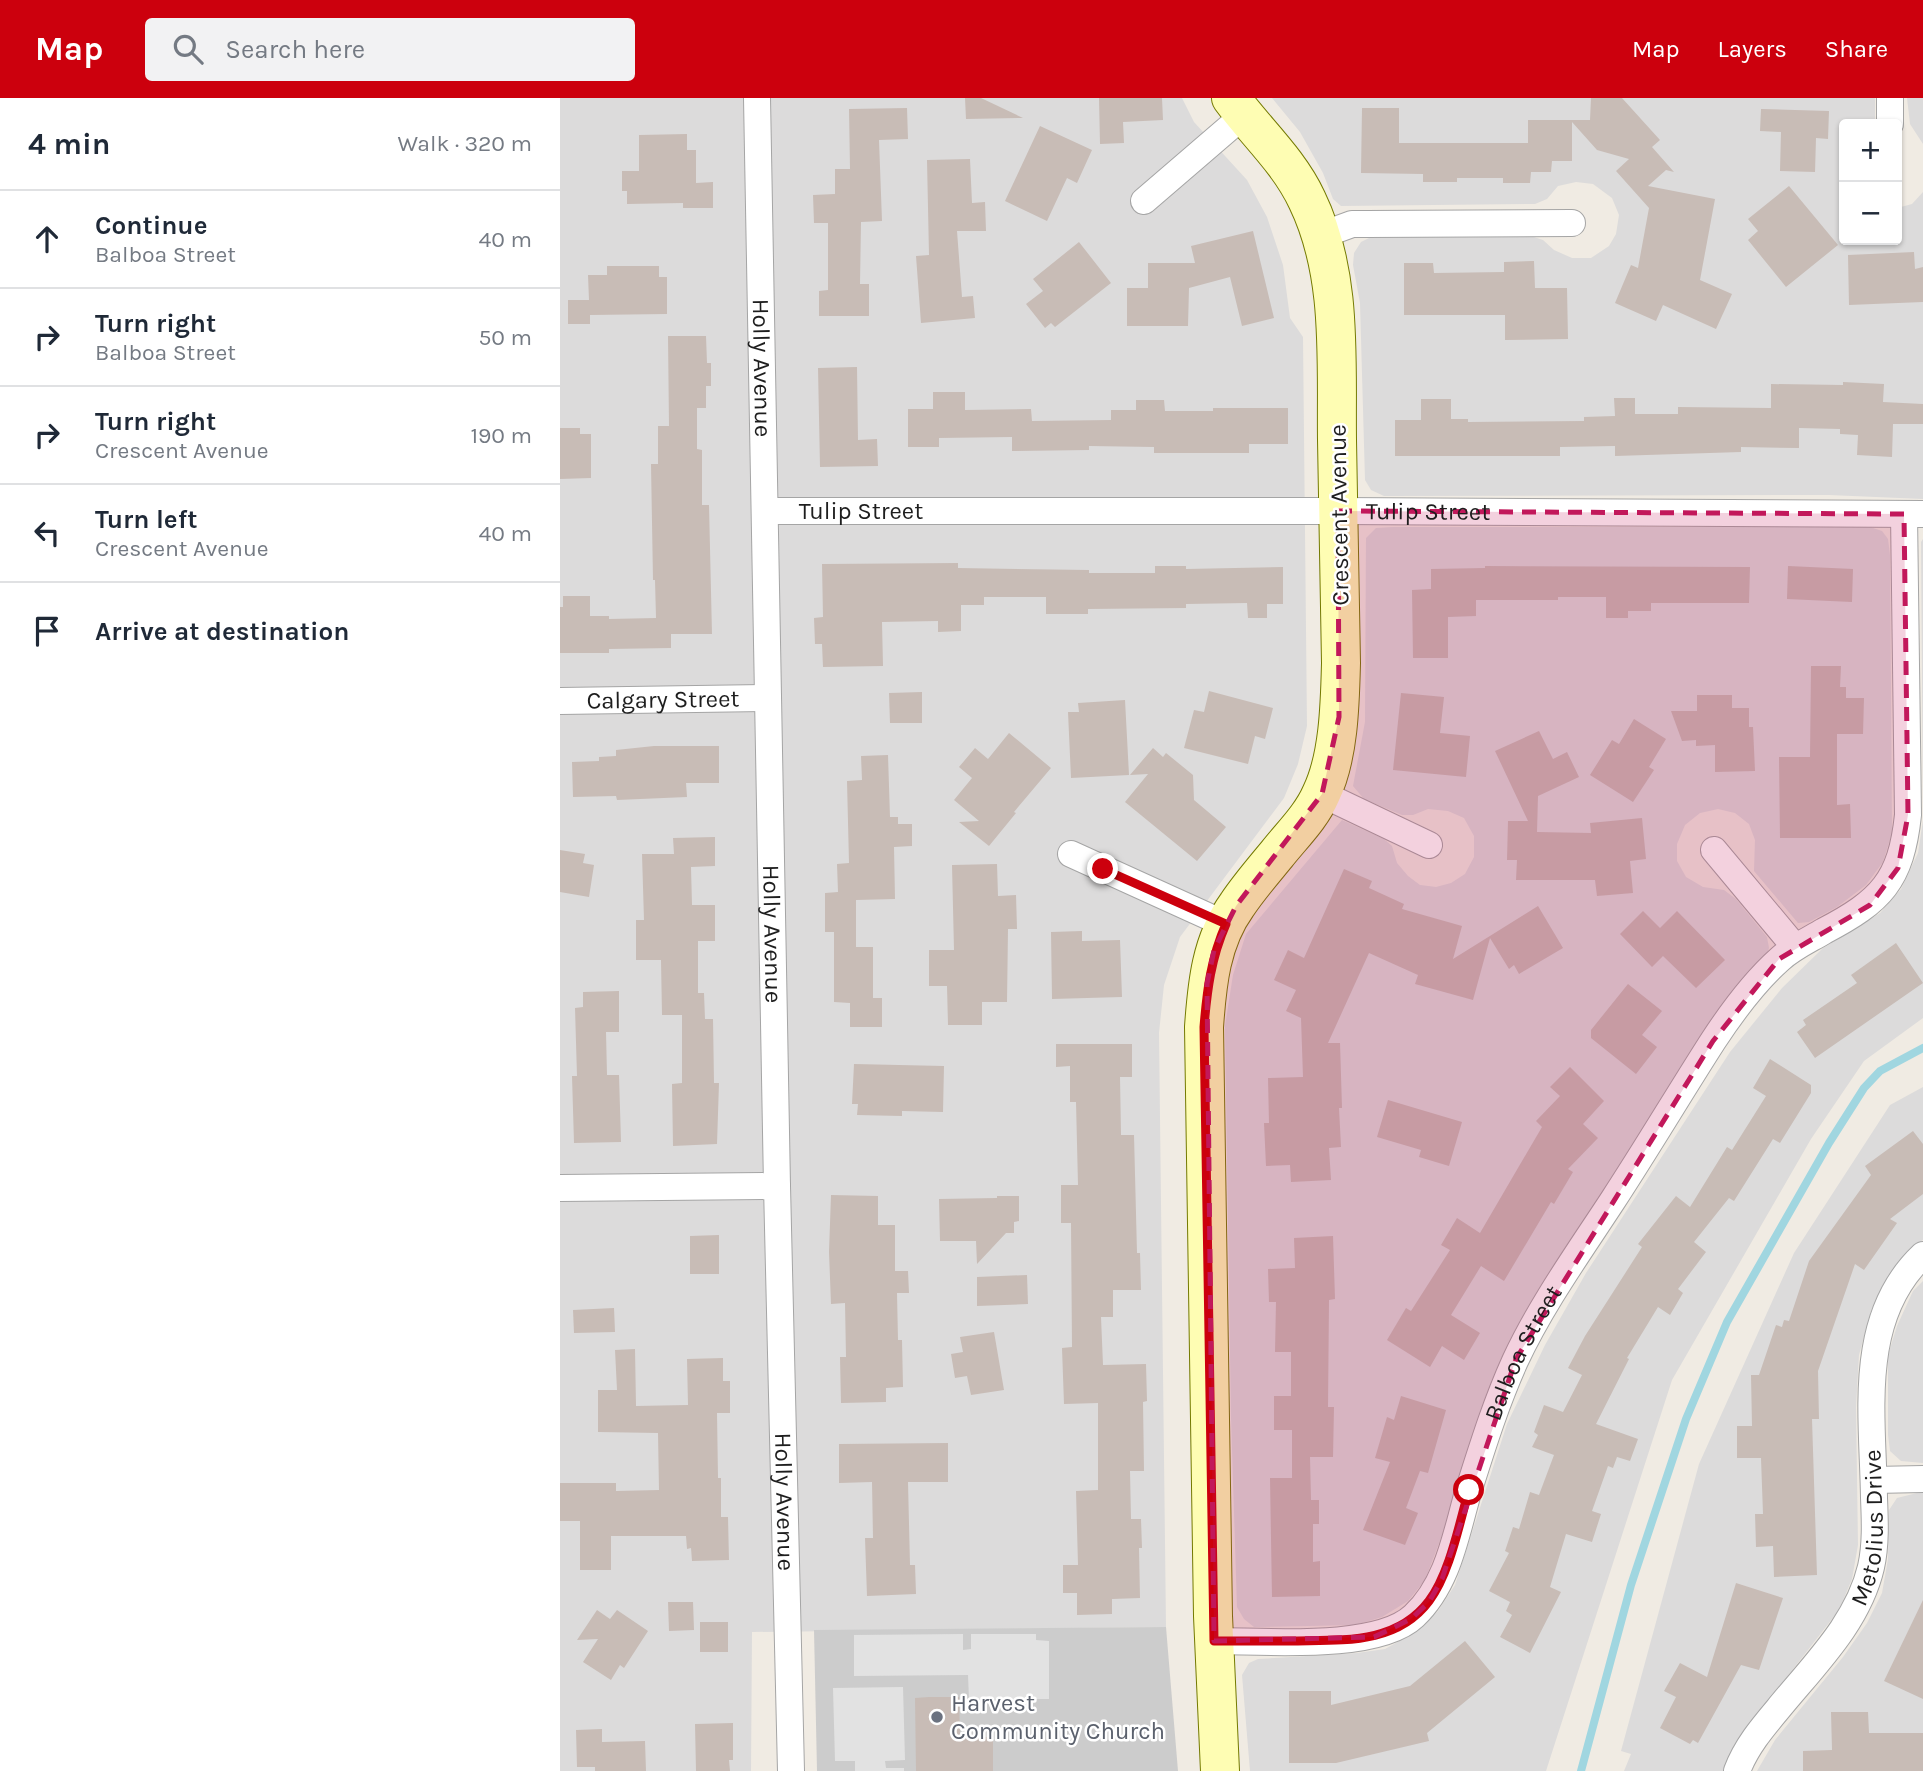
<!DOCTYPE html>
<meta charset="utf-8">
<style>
:root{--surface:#fff;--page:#f2f2f3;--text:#1f2937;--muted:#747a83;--line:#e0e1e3;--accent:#cc000d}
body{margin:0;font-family:Karla,sans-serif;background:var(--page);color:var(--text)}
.controls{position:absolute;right:21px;top:21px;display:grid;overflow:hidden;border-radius:7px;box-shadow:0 2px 5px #0004}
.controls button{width:63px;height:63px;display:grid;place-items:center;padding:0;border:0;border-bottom:2px solid var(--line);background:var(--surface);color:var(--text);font:35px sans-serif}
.stop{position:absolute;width:21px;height:21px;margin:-16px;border:5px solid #cc000d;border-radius:50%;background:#fff}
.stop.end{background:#cc000d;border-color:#fff;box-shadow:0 2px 7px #0008}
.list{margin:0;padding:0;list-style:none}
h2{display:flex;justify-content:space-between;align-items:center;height:91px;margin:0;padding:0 28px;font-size:30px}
h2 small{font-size:23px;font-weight:400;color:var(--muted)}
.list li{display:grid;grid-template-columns:46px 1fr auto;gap:21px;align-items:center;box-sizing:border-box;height:98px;padding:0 28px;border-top:2px solid var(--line)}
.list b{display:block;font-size:26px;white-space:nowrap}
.list p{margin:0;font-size:23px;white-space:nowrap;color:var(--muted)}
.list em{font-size:23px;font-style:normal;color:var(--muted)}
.icon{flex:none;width:38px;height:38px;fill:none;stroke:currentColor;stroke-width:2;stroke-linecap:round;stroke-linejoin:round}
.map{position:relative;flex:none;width:1363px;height:1673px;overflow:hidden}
header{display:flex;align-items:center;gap:42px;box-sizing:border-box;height:98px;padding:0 35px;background:var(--accent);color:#fff}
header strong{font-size:33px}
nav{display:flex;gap:38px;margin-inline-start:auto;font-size:24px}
.search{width:490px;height:63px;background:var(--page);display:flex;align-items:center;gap:18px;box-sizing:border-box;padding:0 24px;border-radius:7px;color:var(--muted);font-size:26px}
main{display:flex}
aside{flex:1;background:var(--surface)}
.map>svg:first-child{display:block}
.residential{fill:#dcdbdb}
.religious{fill:#ccc}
.parking{fill:#e2e2e2}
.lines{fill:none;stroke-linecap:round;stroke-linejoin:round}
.stream{stroke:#a0d6e0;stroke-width:8}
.building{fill:#c8bcb6}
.street-casing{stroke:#a5a5a5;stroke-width:28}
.secondary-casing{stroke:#747a00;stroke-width:40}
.street{stroke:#fff;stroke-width:26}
.secondary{stroke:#fefdb3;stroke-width:38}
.route{stroke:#cc000d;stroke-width:9}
.marked{fill:#c2185b;fill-opacity:0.2;stroke:#c2185b;stroke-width:5;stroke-dasharray:14 9;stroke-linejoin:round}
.worship-dot{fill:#6b7280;stroke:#fff;stroke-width:2.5}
.labels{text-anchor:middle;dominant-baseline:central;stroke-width:5;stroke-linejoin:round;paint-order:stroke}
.street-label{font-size:24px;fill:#1e1e1e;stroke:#fff}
.worship-label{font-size:24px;fill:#5b616d;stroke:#fff;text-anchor:start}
</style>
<header>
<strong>Map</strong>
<div class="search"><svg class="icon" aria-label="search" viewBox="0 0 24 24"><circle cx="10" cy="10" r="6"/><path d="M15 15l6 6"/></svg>Search here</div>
<nav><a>Map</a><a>Layers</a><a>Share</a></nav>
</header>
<main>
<aside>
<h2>4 min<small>Walk · 320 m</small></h2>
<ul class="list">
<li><svg class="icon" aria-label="ahead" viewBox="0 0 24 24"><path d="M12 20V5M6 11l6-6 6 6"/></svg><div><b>Continue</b><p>Balboa Street</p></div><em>40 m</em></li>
<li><svg class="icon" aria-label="right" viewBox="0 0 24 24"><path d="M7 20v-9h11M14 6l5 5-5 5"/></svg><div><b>Turn right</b><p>Balboa Street</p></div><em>50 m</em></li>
<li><svg class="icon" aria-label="right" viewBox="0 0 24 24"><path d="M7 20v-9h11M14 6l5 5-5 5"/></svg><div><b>Turn right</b><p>Crescent Avenue</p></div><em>190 m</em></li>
<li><svg class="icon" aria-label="left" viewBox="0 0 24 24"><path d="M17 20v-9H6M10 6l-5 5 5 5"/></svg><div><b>Turn left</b><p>Crescent Avenue</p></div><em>40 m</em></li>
<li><svg class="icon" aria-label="arrive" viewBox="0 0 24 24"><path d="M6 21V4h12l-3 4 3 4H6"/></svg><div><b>Arrive at destination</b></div></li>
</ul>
</aside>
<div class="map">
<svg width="1363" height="1673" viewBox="0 0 1363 1673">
<rect width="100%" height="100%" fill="#f0ebe3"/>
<g class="residential">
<polygon points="0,0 622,0 634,24 687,82 707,119 723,167 730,220 743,239 747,628 738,666 724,700 620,839 604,887 599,935 606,1529 192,1534 191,1673 0,1673"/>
<polygon points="712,0 1315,0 1315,26 1284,26 1284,142 1337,142 1337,110 1352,106 1363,94 1363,401 1269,397 824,398 811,392 805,382 800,205 793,167 794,155 801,144 813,138 971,138 983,142 994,152 1012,160 1031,160 1049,148 1056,136 1059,117 1052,100 1033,86 1016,84 998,88 987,101 975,106 781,108 773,101 763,75 740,34"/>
<polygon points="1347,0 1363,0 1363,46 1350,26"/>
<polygon points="833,429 1310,429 1322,433 1328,441 1330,457 1332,735 1323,764 1306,787 1277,809 1249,824 1238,825 1194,773 1195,742 1189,726 1175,715 1158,711 1140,715 1125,727 1117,746 1117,763 1126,779 1143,789 1164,792 1176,801 1207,839 1209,850 1204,864 1152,922 967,1213 916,1327 884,1432 865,1482 848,1503 822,1519 796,1527 694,1529 684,1521 677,1509 671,1319 665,928 673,877 686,836 782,722 824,741 832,748 837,765 848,778 860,787 876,789 891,785 905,776 914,759 914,738 904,720 888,713 868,711 853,717 842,717 804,701 793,688 805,624 806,440 816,430"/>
<polygon points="1363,441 1363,920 1304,963 1251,1041 1112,1282 986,1673 690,1673 682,1577 689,1565 698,1561 797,1555 825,1551 852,1536 878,1513 895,1487 947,1326 985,1247 1026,1175 1170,954 1222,890 1263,850 1320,815 1341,791 1358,755 1363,722 1361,444"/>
<polygon points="1363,989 1363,1142 1354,1148 1331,1177 1311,1213 1299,1257 1296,1309 1298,1447 1292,1481 1279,1512 1174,1647 1164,1673 1064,1673 1071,1656 1061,1653 1139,1366 1234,1155 1330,1007"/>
<polygon points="1363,1183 1363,1365 1341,1363 1330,1353 1328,1337 1328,1257 1337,1228 1353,1193"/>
<polygon points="1357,1395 1363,1395 1363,1673 1197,1673 1215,1642 1283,1559 1307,1525 1322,1495 1328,1461 1329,1412 1337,1400"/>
</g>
<polygon class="religious" points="606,1529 618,1673 257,1673 254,1532"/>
<g class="parking">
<polygon points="403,1536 403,1552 411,1551 411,1536 476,1536 476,1542 489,1543 489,1601 409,1601 408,1577 294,1578 294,1537"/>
<polygon points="343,1589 345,1662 325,1663 326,1670 344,1670 344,1673 285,1673 295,1673 295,1663 275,1663 273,1590"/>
</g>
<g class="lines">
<polyline class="stream" points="1021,1673 1071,1487 1126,1321 1167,1224 1269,1045 1304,990 1320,973 1363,950"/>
</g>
<g class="building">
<polygon points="405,0 421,0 463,20 406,21"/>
<polygon points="539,0 602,0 603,22 563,24 564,45 540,46"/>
<polygon points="1031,0 1062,0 1100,42 1092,49 1114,74 1106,72 1088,88 1155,101 1140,182 1172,196 1156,231 1103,207 1096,223 1055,205 1071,167 1078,170 1089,110 1056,73 1069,61 1037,52 1012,24 1012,63 992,63 991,74 971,74 970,85 943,85 943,80 897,80 897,84 863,84 863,76 801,75 802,10 839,10 839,45 968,45 968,22 1030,22"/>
<polygon points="347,10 348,41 319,42 322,123 301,124 300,186 309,186 309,218 259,218 259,193 268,192 268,125 254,125 253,97 275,96 275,71 290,71 289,11"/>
<polygon points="1201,11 1269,13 1268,41 1256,40 1255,74 1220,73 1221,34 1200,33"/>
<polygon points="480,28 532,52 517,85 507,80 487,123 445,103"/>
<polygon points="127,36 127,52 136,52 136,85 153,84 153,110 123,110 123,105 67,106 67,93 62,93 62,73 79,73 79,37"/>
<polygon points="410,61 412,105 425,104 426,133 397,133 402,199 413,198 415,220 361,225 356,158 369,157 367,62"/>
<polygon points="1229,88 1278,147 1226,189 1188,142 1198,133 1188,121"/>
<polygon points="693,133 714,220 682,228 670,179 629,190 628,228 567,228 567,190 588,190 588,165 635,165 631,148"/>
<polygon points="519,144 551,185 495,229 491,225 485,230 466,206 483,193 473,181"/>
<polygon points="1354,154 1355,171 1363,169 1363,204 1289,207 1288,157"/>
<polygon points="974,163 975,190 1007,190 1008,241 945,242 945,217 844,217 844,165 873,165 874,175 944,174 944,164"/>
<polygon points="47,168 99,168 99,179 107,179 107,216 30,217 30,226 8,226 8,202 29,202 28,177 47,177"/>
<polygon points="108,238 146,238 147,265 151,265 151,288 146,288 146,310 137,310 137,351 142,352 142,407 149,407 152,536 111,536 111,550 49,551 49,555 0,555 0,509 3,509 3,498 30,498 30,518 49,518 49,521 96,520 95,482 93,482 91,366 98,366 98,328 109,328"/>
<polygon points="297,269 298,342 317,341 318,368 260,369 258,270"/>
<polygon points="1283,284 1324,286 1323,304 1363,306 1363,326 1333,326 1332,359 1297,357 1298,337 1280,336 1280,331 1239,330 1239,350 1181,349 1181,354 1055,358 1055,348 1000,349 1000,358 835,358 835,322 861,322 861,301 891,301 891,321 908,321 908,324 1024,323 1024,319 1055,318 1054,300 1075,300 1075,316 1118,316 1118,309 1211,310 1211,286 1283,287"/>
<polygon points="373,294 405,294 405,312 471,311 472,323 551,322 551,312 576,312 576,302 604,302 605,313 653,313 653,310 728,310 728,346 689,346 689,355 594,355 594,349 529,348 529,352 452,353 452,339 379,340 379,349 348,349 348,311 373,311"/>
<polygon points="0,330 20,330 20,336 31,336 31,380 0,381"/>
<polygon points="398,465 398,470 529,472 529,475 595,475 595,468 626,468 626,471 723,469 723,506 707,506 707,520 688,520 687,505 626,506 626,510 528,511 528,516 486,516 486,499 424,499 424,507 401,507 401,533 378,534 378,523 322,524 323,568 263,569 262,546 255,546 254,520 263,519 262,466"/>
<polygon points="925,468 1190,469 1189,505 1091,505 1091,513 1068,513 1068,520 1046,520 1046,499 998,499 998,502 916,502 916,518 888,519 888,560 853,560 852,492 871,491 871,471 925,470"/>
<polygon points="1228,468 1293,471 1292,504 1227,501"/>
<polygon points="1251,568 1281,568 1280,589 1286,589 1286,600 1304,600 1303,636 1277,636 1277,707 1290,706 1291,740 1220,740 1219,659 1250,659"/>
<polygon points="649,593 713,610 705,641 695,638 688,666 624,650 634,612 644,614"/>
<polygon points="362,594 362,625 330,625 329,595"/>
<polygon points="841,595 884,599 880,635 910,638 906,679 833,672"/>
<polygon points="1137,597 1172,597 1172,610 1189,610 1189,629 1193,629 1195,673 1155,674 1155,647 1136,648 1136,642 1122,643 1111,613 1137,613"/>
<polygon points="565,602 569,677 511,680 508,614 519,614 518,605"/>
<polygon points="1074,621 1106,641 1089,669 1094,672 1073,704 1030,677 1052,642 1059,646"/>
<polygon points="979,633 993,661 1007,654 1019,679 978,698 977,734 1031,735 1030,725 1082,720 1086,761 1070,763 1073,795 1037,798 1035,782 956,782 957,762 947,762 948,723 968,723 935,653"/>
<polygon points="449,635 491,670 454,714 456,715 429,748 399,724 419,723 394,702 412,680 399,669 415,650 428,661"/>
<polygon points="94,648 159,648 159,685 126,685 127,699 57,702 56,698 13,699 12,664 39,663 39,659 56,658 56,652"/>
<polygon points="593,650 603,659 606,655 633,677 634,702 666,729 637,763 565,704 588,676 570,677"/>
<polygon points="328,657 330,719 338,719 338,726 352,726 352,748 334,749 335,801 296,802 296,849 313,849 313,900 322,900 322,929 290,929 290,905 274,904 274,834 265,834 265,795 278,794 277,766 289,765 287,683 302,682 301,658"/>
<polygon points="155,739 155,768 131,769 132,807 155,807 155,843 138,843 138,895 144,895 145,921 153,921 154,985 159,985 157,1046 113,1048 112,986 122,985 122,917 102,917 101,862 76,862 76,822 84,822 82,756 114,756 113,740"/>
<polygon points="0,752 25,756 23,765 34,767 29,799 0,794"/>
<polygon points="437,766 438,798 456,797 457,831 448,831 447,904 422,904 422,927 388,927 387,888 369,888 369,852 394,852 392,767"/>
<polygon points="784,771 812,783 809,790 844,806 842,811 902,828 893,861 978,808 1003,850 959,876 954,867 949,871 930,840 913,902 855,886 858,877 809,855 768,945 780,945 782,1010 779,1010 781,1049 769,1050 771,1082 731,1084 730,1067 706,1068 704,1025 709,1025 708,980 743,979 741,920 726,913 736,892 714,882 728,852 744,860"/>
<polygon points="1083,813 1100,830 1117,813 1165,862 1136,890 1103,858 1092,869 1060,836"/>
<polygon points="522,833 522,843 560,842 562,899 492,901 491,834"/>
<polygon points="1336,845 1363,885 1255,960 1237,934 1246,927 1243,922 1297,885 1291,877"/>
<polygon points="1068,886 1102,913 1082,937 1097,949 1076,976 1031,940 1031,932"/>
<polygon points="59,893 59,934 46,934 47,977 59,977 61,1044 14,1045 12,978 17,978 15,910 23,909 23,894"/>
<polygon points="496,946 572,946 572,979 560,979 561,1037 574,1037 577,1155 580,1155 581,1192 553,1192 553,1219 541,1219 543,1267 586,1266 587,1303 583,1304 584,1373 570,1373 571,1421 581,1421 582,1450 579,1450 580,1500 552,1501 552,1516 517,1517 517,1495 503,1495 503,1467 518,1467 516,1393 538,1392 538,1305 504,1306 502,1250 512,1249 511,1125 501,1125 501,1087 518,1087 516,1004 510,1004 510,968 496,969"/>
<polygon points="1210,961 1251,987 1251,995 1220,1045 1213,1041 1174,1103 1169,1100 1134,1144 1146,1154 1118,1191 1123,1195 1110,1217 1098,1209 1067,1260 1069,1261 1036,1326 1078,1341 1070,1363 1057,1359 1053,1370 1048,1368 1032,1413 1041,1416 1032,1444 1006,1436 990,1489 1001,1494 970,1555 940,1539 952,1517 946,1513 950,1504 929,1493 949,1455 945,1453 953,1429 959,1431 970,1394 979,1397 994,1357 972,1349 978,1337 974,1334 984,1307 1003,1314 1022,1277 1008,1270 1025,1238 1082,1149 1078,1146 1116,1098 1130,1109 1167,1049 1172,1052 1206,998 1193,990"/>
<polygon points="294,966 384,968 383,1014 342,1013 342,1018 297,1017 298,1006 292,1006"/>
<polygon points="1010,969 1044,1003 1023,1026 1038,1040 1008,1071 1013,1074 994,1106 991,1104 944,1183 921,1168 891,1217 920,1235 904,1262 882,1248 870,1269 827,1242 846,1210 851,1213 890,1152 881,1147 897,1120 920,1135 982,1029 976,1023 1000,998 990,989"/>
<polygon points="828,1002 902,1024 889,1068 859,1059 861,1052 817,1039"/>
<polygon points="1353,1033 1363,1046 1363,1096 1330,1121 1337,1125 1304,1172 1295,1166 1258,1273 1259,1321 1252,1321 1257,1477 1214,1479 1213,1448 1196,1449 1195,1416 1203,1416 1201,1360 1177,1360 1177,1328 1192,1328 1191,1277 1199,1277 1216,1227 1222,1229 1224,1222 1229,1223 1249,1163 1311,1077 1305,1068"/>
<polygon points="271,1097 318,1098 318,1127 335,1127 335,1173 348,1173 349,1195 337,1195 338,1242 342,1242 343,1289 326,1290 326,1304 281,1305 280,1259 286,1259 285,1205 271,1206 269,1154"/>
<polygon points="437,1098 459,1098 459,1123 454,1124 454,1135 446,1135 417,1166 416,1143 380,1143 379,1101 437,1100"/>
<polygon points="159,1137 159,1176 130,1176 130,1138"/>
<polygon points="773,1138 775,1201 769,1202 768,1309 774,1309 773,1359 750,1359 751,1402 759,1402 759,1426 753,1426 753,1464 760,1463 760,1498 712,1499 710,1380 732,1380 732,1332 714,1332 714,1298 731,1298 731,1254 715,1254 716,1204 709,1204 708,1171 735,1170 734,1140"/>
<polygon points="467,1177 468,1206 417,1208 417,1179"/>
<polygon points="54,1210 55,1234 14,1235 13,1212"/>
<polygon points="434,1234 444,1292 411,1297 407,1278 395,1280 391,1256 403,1254 400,1239"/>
<polygon points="75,1251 76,1308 128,1307 127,1261 163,1260 163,1283 170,1283 170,1315 157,1315 158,1380 161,1380 161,1419 168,1419 169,1462 132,1463 131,1450 127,1451 126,1438 51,1438 51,1472 20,1472 20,1423 0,1423 0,1385 56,1385 56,1393 99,1392 98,1335 38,1334 38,1292 57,1292 55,1252"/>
<polygon points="841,1298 886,1312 868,1375 860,1373 846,1410 858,1415 845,1447 803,1432 830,1364 815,1360 827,1319 834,1322"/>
<polygon points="388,1345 388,1384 348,1384 350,1467 355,1467 356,1496 307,1498 305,1440 313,1440 312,1384 279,1385 279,1346"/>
<polygon points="1176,1485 1223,1500 1199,1572 1181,1567 1138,1645 1133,1642 1130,1646 1100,1630 1116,1599 1104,1593 1120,1565 1147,1579"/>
<polygon points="1363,1502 1363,1601 1324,1583"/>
<polygon points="108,1504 133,1504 134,1532 109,1533"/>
<polygon points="37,1512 50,1521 57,1512 88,1533 64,1570 60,1567 51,1582 23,1564 38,1541 17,1542"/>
<rect x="140" y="1524" width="28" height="30"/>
<polygon points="905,1543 935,1579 867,1635 869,1643 776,1665 729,1665 729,1593 771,1593 771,1607 850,1588"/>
<polygon points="369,1599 399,1599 400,1639 433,1639 433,1673 356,1673 355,1600"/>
<polygon points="1271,1614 1308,1614 1309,1635 1363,1635 1363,1673 1243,1673 1243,1653 1272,1652"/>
<polygon points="173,1625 173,1662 169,1662 170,1673 136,1673 135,1626"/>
<polygon points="42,1631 42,1644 85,1643 86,1673 35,1673 35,1669 17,1669 16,1632"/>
</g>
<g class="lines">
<defs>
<g id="street">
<path id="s1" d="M197,0l20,1088 14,585"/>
<polyline points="1330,0 1330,26"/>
<polyline points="584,103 684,17"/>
<polyline points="762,137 792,126 806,126 1012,125"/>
<path id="s2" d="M205,413h573l585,3"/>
<path id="s3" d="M0,603l208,-3"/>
<polyline points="762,696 869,747"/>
<polyline points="1154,752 1235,849"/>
<polyline points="511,756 665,826"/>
<polyline points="0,1090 217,1088"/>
<polyline points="1314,1382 1363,1381"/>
<path id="s4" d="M654,1543c51,0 163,10 200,-25 35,-33 42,-83 55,-127 14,-44 27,-86 46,-128 26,-56 64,-109 98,-161 34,-52 66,-106 100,-159 19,-29 40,-58 67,-82 13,-12 29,-19 44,-28 57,-30 77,-50 84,-116l-4,-301"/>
<path id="s5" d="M1177,1673c9,-24 25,-43 41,-62 35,-43 80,-86 93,-142 5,-22 4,-46 3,-69 -1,-82 -18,-180 49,-243"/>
</g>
<path id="secondary" d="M660,1673l-7,-155 -9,-589c3,-43 7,-86 33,-122 12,-18 26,-34 40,-51 15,-19 34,-37 44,-60 18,-37 19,-91 20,-131 -1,-75 -3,-149 -4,-223 -1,-80 6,-166 -30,-240 -18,-39 -51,-68 -76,-102"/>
</defs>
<use href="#street" class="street-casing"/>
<use href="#secondary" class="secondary-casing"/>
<use href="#street" class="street"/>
<use href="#secondary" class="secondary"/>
</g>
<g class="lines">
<path class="route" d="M543,771l123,55c-15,34 -19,66 -22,103l10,614c27,0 54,0 81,0 48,-1 102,3 134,-40 21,-28 30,-77 40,-111"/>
</g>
<path class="marked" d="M778,413l566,3 4,301 -10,53 -28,37 -91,54 -66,82 -197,318 -74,220 -13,23 -18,17 -37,18 -160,4 -7,-657 7,-34 22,-44 86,-112 17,-77z"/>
<circle class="worship-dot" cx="377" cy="1619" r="7"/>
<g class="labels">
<g class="street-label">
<text stroke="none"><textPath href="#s1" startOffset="270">Holly Avenue</textPath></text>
<text stroke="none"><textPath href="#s2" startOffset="96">Tulip Street</textPath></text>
<text stroke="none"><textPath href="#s2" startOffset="663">Tulip Street</textPath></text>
<text transform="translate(779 417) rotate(-91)">Crescent Avenue</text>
<text stroke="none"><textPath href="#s3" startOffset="103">Calgary Street</textPath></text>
<text stroke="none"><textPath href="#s1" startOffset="836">Holly Avenue</textPath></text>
<text stroke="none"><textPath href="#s4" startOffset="492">Balboa Street</textPath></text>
<text stroke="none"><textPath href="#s1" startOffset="1404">Holly Avenue</textPath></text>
<text stroke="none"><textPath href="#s5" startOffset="285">Metolius Drive</textPath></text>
</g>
<g class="worship-label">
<text x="391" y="1605">Harvest<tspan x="391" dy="28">Community Church</tspan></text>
</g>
</g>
</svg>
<div class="controls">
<button>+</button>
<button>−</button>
</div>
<div class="stop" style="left:909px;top:1392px"></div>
<div class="stop end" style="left:543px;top:771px"></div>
</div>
</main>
